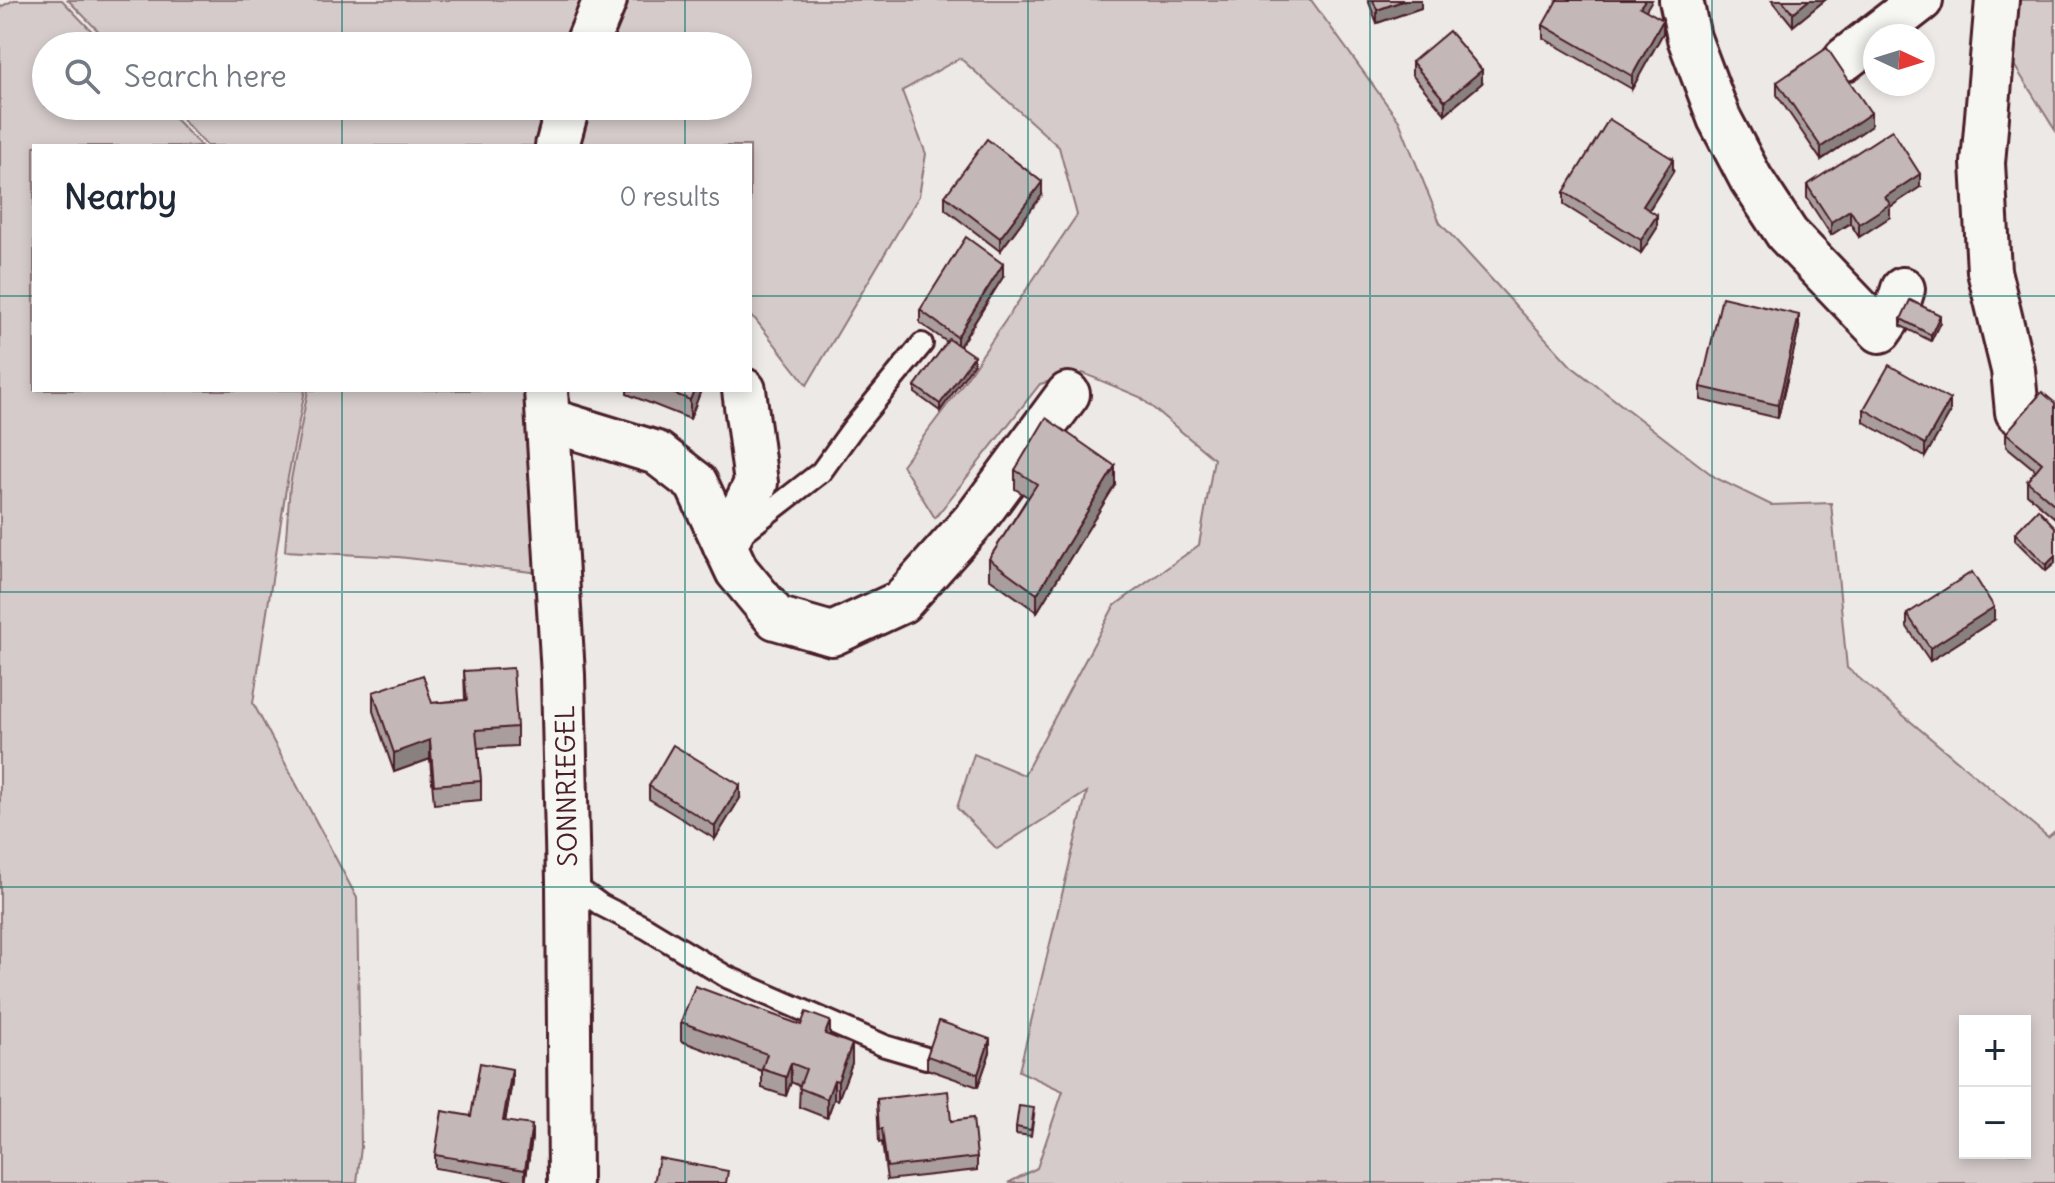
<!DOCTYPE html>
<meta charset="utf-8">
<style>
:root{--surface:#fff;--page:#f2f2f3;--text:#1f2937;--muted:#747a83;--line:#e0e1e3}
body{margin:0;font-family:Delius,sans-serif;background:var(--page);color:var(--text)}
.controls{position:absolute;right:24px;bottom:24px;display:grid;overflow:hidden;border-radius:0px;box-shadow:0 4px 12px #0003}
.controls button{width:72px;height:72px;display:grid;place-items:center;padding:0;border:0;border-bottom:2px solid var(--line);background:var(--surface);color:var(--text);font:40px sans-serif}
.compass{position:absolute;left:1863px;top:24px;width:72px;height:72px;border-radius:50%;background:var(--surface);box-shadow:0 4px 12px #0003;rotate:94deg}
.list{margin:0;padding:0;list-style:none}
h2{display:flex;justify-content:space-between;align-items:center;height:104px;margin:0;padding:0 32px;font-size:34px}
h2 small{font-size:26px;font-weight:400;color:var(--muted)}
.icon{flex:none;width:44px;height:44px;fill:none;stroke:currentColor;stroke-width:2;stroke-linecap:round;stroke-linejoin:round}
.map{position:relative;flex:none;width:2055px;height:1183px;overflow:hidden}
.search{position:absolute;background:var(--surface);box-shadow:0 4px 12px #0003;left:32px;top:32px;width:720px;height:88px;display:flex;align-items:center;gap:20px;box-sizing:border-box;padding:0 28px;border-radius:44px;color:var(--muted);font-size:30px}
.panel{position:absolute;background:var(--surface);box-shadow:0 4px 12px #0003;left:32px;top:144px;width:720px;height:248px;border-radius:0px}
.map>svg:first-child{display:block}
.green{fill:#d4cbca;stroke:#8f757a;stroke-width:2;fill-rule:evenodd}
.lines{fill:none;stroke-linecap:round;stroke-linejoin:round}
.service-casing{stroke:#4a1f2b;stroke-width:26}
.minor-casing{stroke:#4a1f2b;stroke-width:48}
.service{stroke:#f6f6f2;stroke-width:20}
.minor{stroke:#f6f6f2;stroke-width:42}
.wall{fill:#a99d9d;stroke:#4a1f2b;stroke-width:2}
.shaded-wall{fill:#898080;stroke:#4a1f2b;stroke-width:2}
.building{fill:#c4b7b7;stroke:#4a1f2b;stroke-width:2}
.grid{fill:none;stroke:#0f766e;stroke-width:2;stroke-opacity:0.55}
.labels{text-anchor:middle;dominant-baseline:central;stroke-width:6;stroke-linejoin:round;paint-order:stroke}
.street-label{font-size:26px;fill:#4a1f2b;stroke:#f6f6f2}
</style>
<div class="map">
<svg width="2055" height="1183" viewBox="0 0 2055 1183">
<rect width="100%" height="100%" fill="#ece9e6"/>
<filter id="ink" filterUnits="userSpaceOnUse"><feTurbulence type="fractalNoise" baseFrequency=".0125" numOctaves="2"/><feDisplacementMap in="SourceGraphic" scale="16" xChannelSelector="R" yChannelSelector="G"/><feConvolveMatrix kernelMatrix="1 2 1 2 8 2 1 2 1" color-interpolation-filters="sRGB"/></filter>
<g filter="url(#ink)">
<g class="green">
<polygon points="14,0 62,0 106,46 46,46 46,106 163,106 201,146 34,146 34,390 305,390 287,482 253,703 357,898 361,1147 357,1183 0,1183 0,7"/>
<polygon points="68,0 601,0 581,46 113,46"/>
<path d="M628,0h683l88,121 41,102 131,143 145,112 55,27 60,-2 16,165 201,169 7,-6v352h-1047l29,-15 26,-77 -44,-20 68,-279 -90,57 -40,-41 17,-54 50,21 90,-169 85,-61 15,-86 -74,-62 -57,-24 -43,11 -105,134 -33,-53 55,-73 120,-177 -18,-68 -99,-89 -58,33 24,63 -7,42 -112,189 -52,-66 -5,-3v-170h-180l16,-40h152v-60h-128zM1965,1021h60v132h-60z"/>
<polygon points="1973,0 2055,0 2055,130"/>
<polygon points="170,106 559,106 544,146 207,146"/>
<polygon points="308,390 535,390 550,574 398,557 285,551 290,485"/>
</g>
<g class="lines">
<defs>
<g id="service">
<polyline points="741,534 821,472 852,429 922,344"/>
<polyline points="568,881 601,905 646,928 727,977 885,1046 926,1058"/>
</g>
<g id="minor">
<polyline points="1681,0 1689,38 1719,118 1751,179 1787,234 1880,331 1898,305 1903,289"/>
<polyline points="1997,0 1983,163 1989,271 2013,370 2017,412"/>
<polyline points="586,46 605,0"/>
<polyline points="1845,59 1921,0"/>
<polyline points="557,146 568,106"/>
<polyline points="546,390 563,675 568,881 570,1183"/>
<polyline points="549,420 657,453 696,483 737,571 776,618 832,634 901,602 977,517 1068,394"/>
<polyline points="725,546 756,483 744,390"/>
</g>
</defs>
<use href="#service" class="service-casing"/>
<use href="#minor" class="minor-casing"/>
<use href="#service" class="service"/>
<use href="#minor" class="minor"/>
</g>
<g class="wall">
<polygon points="1368,0 1421,0 1421,8 1377,23"/>
<polygon points="1772,0 1825,0 1793,26"/>
<polygon points="1646,11 1663,33 1632,89 1543,38 1543,25"/>
<polygon points="1412,62 1482,83 1445,114 1412,75"/>
<polygon points="1777,82 1871,126 1821,160 1777,95"/>
<polygon points="1673,172 1649,210 1657,228 1641,253 1564,205 1564,192"/>
<polygon points="1807,185 1920,187 1890,207 1890,217 1859,237 1850,223 1831,235 1807,198"/>
<polygon points="1042,195 1000,251 945,209 945,196"/>
<polygon points="1003,277 960,346 974,363 940,411 915,393 915,386 947,342 920,323 920,310"/>
<polygon points="1901,319 1940,322 1931,341 1901,326"/>
<polygon points="1799,328 1778,418 1701,400 1701,387"/>
<polygon points="627,390 701,390 690,419 627,394"/>
<polygon points="2055,403 2055,518 2027,494 2027,481 2035,470 2006,446 2006,433"/>
<polygon points="1864,409 1950,413 1925,457 1864,422"/>
<polygon points="1015,470 1115,485 1037,612 989,578 989,559 1028,497 1015,489"/>
<polygon points="2055,527 2055,563 2046,571 2015,540 2015,533"/>
<polygon points="1907,614 1994,620 1930,661 1907,627"/>
<polygon points="464,671 517,727 517,746 478,748 481,781 481,800 434,804 430,759 394,772 373,711 373,692 432,703 465,700"/>
<polygon points="649,786 740,798 715,839 649,799"/>
<polygon points="681,1022 830,1036 852,1063 838,1100 834,1099 827,1118 799,1107 800,1086 791,1082 786,1096 762,1088 762,1071 681,1041"/>
<polygon points="990,1052 978,1087 927,1069 927,1056"/>
<polygon points="512,1082 505,1121 532,1138 525,1183 435,1168 435,1155 471,1116"/>
<polygon points="877,1099 951,1121 977,1157 977,1170 887,1180 882,1142 879,1143"/>
<polygon points="1034,1115 1031,1136 1016,1134 1016,1127"/>
</g>
<g class="shaded-wall">
<polygon points="1405,0 1421,0 1421,8 1377,23 1377,10"/>
<polygon points="1645,0 1652,0 1640,20 1640,7"/>
<polygon points="1809,0 1825,0 1793,26 1793,13"/>
<polygon points="1663,20 1663,33 1632,89 1632,76"/>
<polygon points="1482,70 1482,83 1445,114 1445,101"/>
<polygon points="1871,113 1871,126 1821,160 1821,147"/>
<polygon points="1673,159 1673,172 1643,219 1643,206"/>
<polygon points="1920,174 1920,187 1890,207 1890,217 1859,237 1859,224 1885,197"/>
<polygon points="1042,182 1042,195 1000,251 1000,238"/>
<polygon points="1850,210 1850,223 1831,235 1831,222"/>
<polygon points="1657,215 1657,228 1641,253 1641,240"/>
<polygon points="1003,264 1003,277 957,350 957,337"/>
<polygon points="1799,315 1799,328 1778,418 1778,405"/>
<polygon points="1940,315 1940,322 1931,341 1931,335"/>
<polygon points="974,356 974,363 940,411 940,404"/>
<polygon points="694,390 701,390 690,419 690,400"/>
<polygon points="1950,400 1950,413 1925,457 1925,444"/>
<polygon points="1115,466 1115,485 1037,612 1037,594"/>
<polygon points="2055,556 2055,563 2046,571 2046,565"/>
<polygon points="1994,607 1994,620 1930,661 1930,648"/>
<polygon points="430,740 430,759 394,772 394,753"/>
<polygon points="740,785 740,798 715,839 715,826"/>
<polygon points="830,1021 830,1040 825,1034"/>
<polygon points="990,1039 990,1052 978,1087 978,1074"/>
<polygon points="852,1044 852,1063 838,1100 838,1081"/>
<polygon points="791,1063 791,1082 786,1096 786,1077"/>
<polygon points="512,1069 512,1082 503,1134 503,1121"/>
<polygon points="834,1080 834,1099 827,1118 827,1099"/>
<polygon points="532,1125 532,1138 525,1183 525,1170"/>
</g>
<g class="building">
<polygon points="1373,0 1405,0 1377,10"/>
<polygon points="1557,0 1645,0 1640,7 1663,20 1632,76 1543,25"/>
<polygon points="1782,0 1809,0 1793,13"/>
<polygon points="1449,31 1482,70 1445,101 1412,62"/>
<polygon points="1827,48 1871,113 1821,147 1777,82"/>
<polygon points="1609,119 1673,159 1643,206 1657,215 1641,240 1564,192"/>
<polygon points="1892,130 1920,174 1885,197 1890,204 1859,224 1850,210 1831,222 1807,185"/>
<polygon points="987,139 1042,182 1000,238 945,196"/>
<polygon points="966,237 1003,264 957,337 920,310"/>
<polygon points="1722,297 1799,315 1778,405 1701,387"/>
<polygon points="1910,300 1940,315 1931,335 1901,319"/>
<polygon points="949,339 974,356 940,404 915,386"/>
<polygon points="1889,365 1950,400 1925,444 1864,409"/>
<polygon points="665,390 694,390 690,400"/>
<polygon points="2042,392 2055,403 2055,505 2027,481 2042,463 2006,433"/>
<polygon points="1046,418 1115,466 1037,594 989,559 1037,484 1015,470"/>
<polygon points="2038,509 2055,527 2055,556 2046,565 2015,533"/>
<polygon points="1972,572 1994,607 1930,648 1907,614"/>
<polygon points="513,668 517,727 476,730 481,781 434,785 430,740 394,753 373,692 423,675 432,703 467,700 464,671"/>
<polygon points="673,745 740,785 715,826 649,786"/>
<polygon points="695,986 801,1025 806,1012 830,1021 825,1034 852,1044 838,1081 834,1080 827,1099 799,1088 806,1069 791,1063 786,1077 762,1069 767,1054 681,1022"/>
<polygon points="939,1021 990,1039 978,1074 927,1056"/>
<polygon points="480,1063 512,1069 503,1121 532,1125 525,1170 435,1155 442,1111 471,1116"/>
<polygon points="948,1091 951,1121 973,1118 977,1157 887,1167 882,1129 879,1129 877,1099"/>
<polygon points="1019,1106 1034,1108 1031,1130 1016,1127"/>
<polygon points="659,1158 728,1171 726,1183 654,1183"/>
</g>
</g>
<path class="grid" d="M342,0v46M685,0v46M1028,0v1183M1370,0v1183M1712,0v1183M342,106v40M685,106v40M0,296h34M750,296h1305M342,390v793M685,390v793M0,592h2055M0,887h2055"/>
<g class="labels">
<g class="street-label">
<text transform="translate(566 786) rotate(-91)">SONNRIEGEL</text>
</g>
</g>
</svg>
<div class="controls">
<button>+</button>
<button>−</button>
</div>
<svg class="compass" viewBox="-18 -18 36 36"><path d="M0-13l5 13h-10z" fill="#e53935"/><path d="M0 13l5-13h-10z" fill="#747a83"/></svg>
<div class="search"><svg class="icon" aria-label="search" viewBox="0 0 24 24"><circle cx="10" cy="10" r="6"/><path d="M15 15l6 6"/></svg>Search here</div>
<section class="panel">
<h2>Nearby<small>0 results</small></h2>
<ul class="list">
</ul>
</section>
</div>
